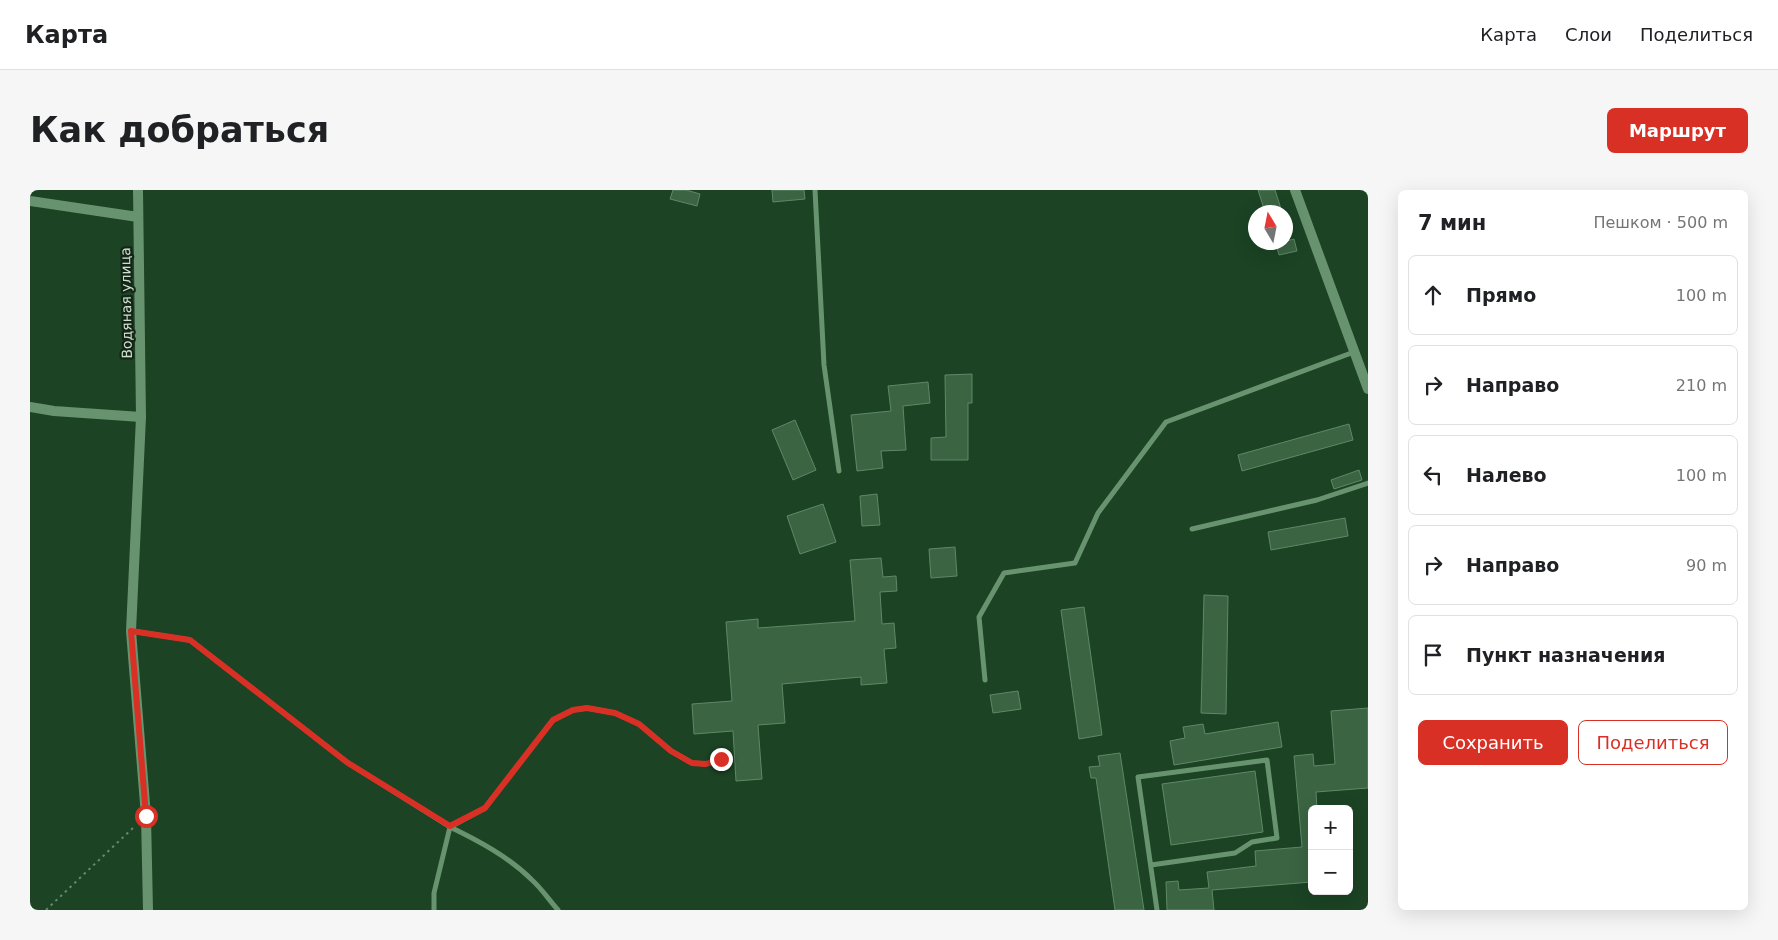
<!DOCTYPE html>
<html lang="ru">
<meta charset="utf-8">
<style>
:root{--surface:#fff;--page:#f6f6f6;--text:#202124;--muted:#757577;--line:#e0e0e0;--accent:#d93025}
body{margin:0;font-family:"DejaVu Sans",sans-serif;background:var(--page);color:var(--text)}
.controls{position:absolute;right:15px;bottom:15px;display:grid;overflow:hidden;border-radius:8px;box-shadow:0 5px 20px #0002}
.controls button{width:45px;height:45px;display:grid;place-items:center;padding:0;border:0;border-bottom:1px solid var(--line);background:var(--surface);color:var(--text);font:25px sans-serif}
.compass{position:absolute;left:1218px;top:15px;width:45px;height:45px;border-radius:50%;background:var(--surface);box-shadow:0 5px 20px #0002;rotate:350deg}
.stop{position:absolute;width:15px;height:15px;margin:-11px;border:4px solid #d93025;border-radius:50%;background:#fff}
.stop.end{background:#d93025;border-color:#fff;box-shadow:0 1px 5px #0008}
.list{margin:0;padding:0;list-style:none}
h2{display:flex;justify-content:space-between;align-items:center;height:65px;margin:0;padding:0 20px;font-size:21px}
h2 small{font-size:16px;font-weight:400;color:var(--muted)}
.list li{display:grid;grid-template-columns:32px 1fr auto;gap:15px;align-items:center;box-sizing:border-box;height:80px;margin:0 10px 10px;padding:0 10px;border:1px solid var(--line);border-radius:8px}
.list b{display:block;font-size:19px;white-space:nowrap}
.list em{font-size:16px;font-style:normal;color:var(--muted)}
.actions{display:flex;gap:10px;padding:15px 20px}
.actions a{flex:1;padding:11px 0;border:1px solid var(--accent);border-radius:8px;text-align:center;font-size:18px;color:var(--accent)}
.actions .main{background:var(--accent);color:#fff}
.icon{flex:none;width:28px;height:28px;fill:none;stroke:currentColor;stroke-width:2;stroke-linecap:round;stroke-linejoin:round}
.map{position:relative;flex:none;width:1338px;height:720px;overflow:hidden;border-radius:8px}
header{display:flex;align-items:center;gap:30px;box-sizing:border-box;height:70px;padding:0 25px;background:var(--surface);border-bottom:1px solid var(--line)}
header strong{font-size:24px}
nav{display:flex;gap:28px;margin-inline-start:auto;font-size:18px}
.intro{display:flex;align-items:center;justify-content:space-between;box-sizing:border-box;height:120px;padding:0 30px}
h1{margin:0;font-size:35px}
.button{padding:12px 22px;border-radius:8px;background:var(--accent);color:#fff;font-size:18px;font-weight:700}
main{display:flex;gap:30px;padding:0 30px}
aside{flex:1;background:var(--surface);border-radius:8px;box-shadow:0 5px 20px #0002}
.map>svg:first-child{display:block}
.building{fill:#3b6443;stroke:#5e8966}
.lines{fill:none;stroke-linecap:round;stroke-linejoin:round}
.path{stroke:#68886f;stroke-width:2;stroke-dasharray:2.5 4;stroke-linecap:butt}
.lane{stroke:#68936f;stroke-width:5}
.street{stroke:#68936f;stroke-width:10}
.route{stroke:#d93025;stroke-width:6}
.labels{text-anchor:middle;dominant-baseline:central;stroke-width:4.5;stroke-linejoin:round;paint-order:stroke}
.street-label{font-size:14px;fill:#cbe1ce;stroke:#142517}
</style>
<header>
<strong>Карта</strong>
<nav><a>Карта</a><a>Слои</a><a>Поделиться</a></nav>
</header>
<div class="intro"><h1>Как добраться</h1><a class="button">Маршрут</a></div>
<main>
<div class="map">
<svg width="1338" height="720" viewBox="0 0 1338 720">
<rect width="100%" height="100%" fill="#1b4324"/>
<g class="building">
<polygon points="643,0 656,0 670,4 667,16 640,9"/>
<polygon points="742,0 774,0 775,9 743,12"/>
<polygon points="1228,0 1245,0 1252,22 1235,22"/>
<polygon points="1264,49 1267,61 1249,65 1246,54"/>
<polygon points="942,184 942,213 938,213 938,270 901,270 901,248 916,247 915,185"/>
<polygon points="898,192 900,213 873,216 876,260 851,261 853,278 827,281 821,225 861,221 858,196"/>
<polygon points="765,230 786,280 763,290 742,240"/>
<polygon points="1319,234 1323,250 1212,281 1208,265"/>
<polygon points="1329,280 1332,290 1304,299 1301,290"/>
<polygon points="847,304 850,335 832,336 830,306"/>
<polygon points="793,314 806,352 770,364 757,326"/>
<polygon points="1315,328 1318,346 1241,360 1238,342"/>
<polygon points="925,357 927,386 901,388 899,359"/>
<polygon points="851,368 853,387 866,386 867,401 850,402 852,434 864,433 866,458 854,459 857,493 831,495 831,487 752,494 755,533 728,535 732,589 706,591 703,541 664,544 662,514 702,511 696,432 728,429 728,438 825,431 820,370"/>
<polygon points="1174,405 1198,406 1196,524 1171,523"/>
<polygon points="1054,417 1072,545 1049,549 1031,420"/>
<polygon points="988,501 991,519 963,523 960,505"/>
<polygon points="1338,518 1338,598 1286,602 1287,619 1282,619 1282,692 1182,700 1184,720 1137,720 1136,692 1148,691 1149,700 1179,698 1177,682 1226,676 1225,661 1272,657 1264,566 1283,564 1284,576 1305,574 1301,521"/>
<polygon points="1248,532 1252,557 1144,575 1140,551 1155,548 1153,537 1173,534 1175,544"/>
<polygon points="1090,563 1114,720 1085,720 1066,588 1061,588 1059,577 1070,576 1068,566"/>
<polygon points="1225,581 1233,642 1141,655 1132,594"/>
</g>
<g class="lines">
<polyline class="path" points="16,720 105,636"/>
<g class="lane">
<polyline points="785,0 794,175 809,281"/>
<polyline points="1162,339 1287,310 1338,293"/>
<polyline points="102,441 160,450 318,573 420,637 404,703 404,720"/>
<polyline points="955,490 949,427 974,383 1045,373 1068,323 1136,232 1324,162"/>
<polyline points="420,637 455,618 523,530 543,520 557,518 585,523 609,534 641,561 662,573 676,574 691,569"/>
<path d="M420,637c29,14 59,30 82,53 10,9 17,20 26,30"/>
<polyline points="1121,675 1205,663 1222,652 1247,648 1237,570 1108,587 1127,720"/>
</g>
<g class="street">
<polyline points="108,0 111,227 101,441 116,626 118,720"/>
<polyline points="1265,0 1338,199"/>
<polyline points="0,11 108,27"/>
<polyline points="0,217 24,221 111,227"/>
</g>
</g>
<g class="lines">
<polyline class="route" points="116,626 101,441 160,450 318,573 420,636 455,618 523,530 543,520 557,518 585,523 609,534 641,561 662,573 676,574 691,569"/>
</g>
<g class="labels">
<g class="street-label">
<text transform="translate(96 113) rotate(-91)">Водяная улица</text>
</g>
</g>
</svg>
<div class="controls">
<button>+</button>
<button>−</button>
</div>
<svg class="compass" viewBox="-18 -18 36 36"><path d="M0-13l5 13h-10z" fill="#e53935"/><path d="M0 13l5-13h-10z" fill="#757577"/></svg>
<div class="stop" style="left:116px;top:626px"></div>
<div class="stop end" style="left:691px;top:569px"></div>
</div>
<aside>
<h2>7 мин<small>Пешком · 500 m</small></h2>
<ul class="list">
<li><svg class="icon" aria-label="ahead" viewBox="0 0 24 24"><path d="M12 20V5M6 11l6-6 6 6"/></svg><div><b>Прямо</b></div><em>100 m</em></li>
<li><svg class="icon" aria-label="right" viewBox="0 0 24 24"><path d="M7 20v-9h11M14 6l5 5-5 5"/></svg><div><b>Направо</b></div><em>210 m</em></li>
<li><svg class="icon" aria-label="left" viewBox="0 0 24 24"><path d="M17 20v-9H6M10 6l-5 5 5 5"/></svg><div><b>Налево</b></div><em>100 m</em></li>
<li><svg class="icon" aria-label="right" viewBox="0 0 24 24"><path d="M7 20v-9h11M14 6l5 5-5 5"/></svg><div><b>Направо</b></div><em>90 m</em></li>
<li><svg class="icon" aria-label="arrive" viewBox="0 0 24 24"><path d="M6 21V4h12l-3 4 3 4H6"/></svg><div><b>Пункт назначения</b></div></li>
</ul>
<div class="actions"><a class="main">Сохранить</a><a>Поделиться</a></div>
</aside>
</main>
